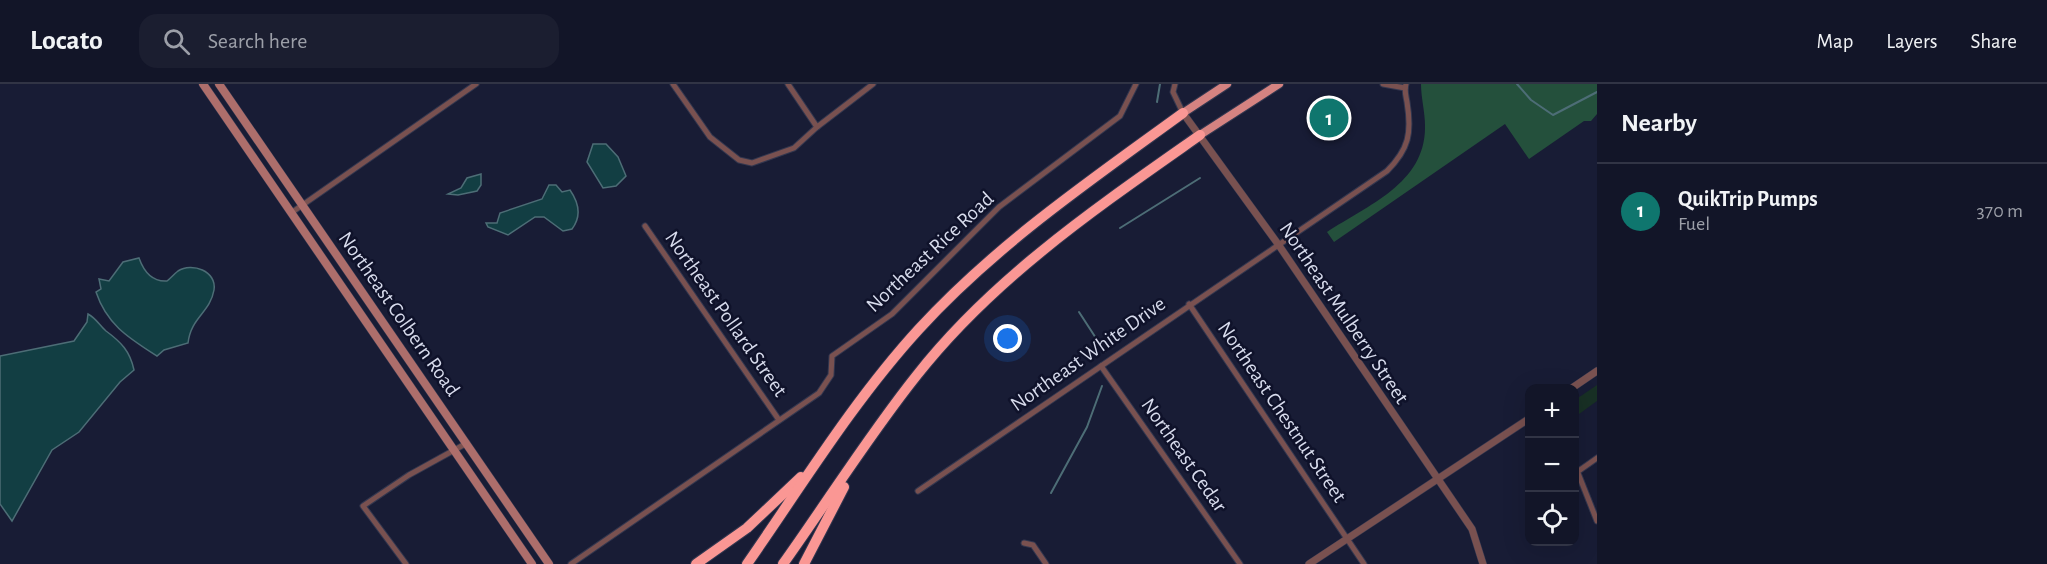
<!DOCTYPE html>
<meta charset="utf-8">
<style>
:root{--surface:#121528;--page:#1b1e30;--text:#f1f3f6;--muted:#9c9fa8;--line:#313445;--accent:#0f766e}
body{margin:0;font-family:"Alegreya Sans",sans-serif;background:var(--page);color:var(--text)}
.controls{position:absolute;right:18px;bottom:18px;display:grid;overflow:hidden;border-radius:12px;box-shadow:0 6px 24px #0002}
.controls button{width:54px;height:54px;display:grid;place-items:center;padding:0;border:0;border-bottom:2px solid var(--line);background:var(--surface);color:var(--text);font:30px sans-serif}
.you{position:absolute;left:1008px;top:255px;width:21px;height:21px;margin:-15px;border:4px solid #fff;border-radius:50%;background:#1a73e8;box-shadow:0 0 0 9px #1a73e833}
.badge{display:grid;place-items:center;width:39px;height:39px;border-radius:50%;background:var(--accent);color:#fff;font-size:20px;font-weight:700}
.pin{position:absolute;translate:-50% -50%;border:3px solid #fff;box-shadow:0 2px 6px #0006}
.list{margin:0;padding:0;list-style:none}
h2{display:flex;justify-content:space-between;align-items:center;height:78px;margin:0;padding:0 24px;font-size:26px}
h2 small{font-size:20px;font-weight:400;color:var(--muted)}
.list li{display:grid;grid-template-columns:39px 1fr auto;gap:18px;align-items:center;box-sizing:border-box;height:96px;padding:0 24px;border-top:2px solid var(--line)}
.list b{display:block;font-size:22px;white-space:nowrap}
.list p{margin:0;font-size:20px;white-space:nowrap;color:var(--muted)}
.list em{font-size:20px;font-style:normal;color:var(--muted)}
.icon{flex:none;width:33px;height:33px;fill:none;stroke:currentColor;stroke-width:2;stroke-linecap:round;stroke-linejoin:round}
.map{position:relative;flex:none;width:1597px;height:480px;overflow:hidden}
header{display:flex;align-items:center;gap:36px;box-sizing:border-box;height:84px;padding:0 30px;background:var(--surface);border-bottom:2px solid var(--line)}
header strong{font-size:28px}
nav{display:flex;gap:33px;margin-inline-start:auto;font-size:21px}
.search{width:420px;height:54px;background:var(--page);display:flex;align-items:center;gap:15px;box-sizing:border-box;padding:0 21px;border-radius:18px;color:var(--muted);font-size:22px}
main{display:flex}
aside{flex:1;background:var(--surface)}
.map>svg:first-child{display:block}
.green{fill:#183025}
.forest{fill:#24503c}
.water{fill:#123e43;stroke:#4d6d76;stroke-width:1.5}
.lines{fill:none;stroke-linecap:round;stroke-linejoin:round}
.stream{stroke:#4d6d76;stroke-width:2}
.minor-casing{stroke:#33374f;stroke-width:7}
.tertiary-casing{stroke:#33374f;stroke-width:8}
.secondary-casing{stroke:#33374f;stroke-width:9}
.primary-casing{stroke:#33374f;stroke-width:10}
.motorway-casing{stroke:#33374f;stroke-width:12}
.minor{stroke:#795150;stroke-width:5}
.tertiary{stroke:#795150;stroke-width:7}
.secondary{stroke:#ad6e6b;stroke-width:8}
.primary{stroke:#d58381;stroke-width:8}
.motorway{stroke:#fa9794;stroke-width:10}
.labels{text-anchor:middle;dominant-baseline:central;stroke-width:5;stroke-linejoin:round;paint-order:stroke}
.street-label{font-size:21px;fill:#d7dbec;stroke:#0f122a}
</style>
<header>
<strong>Locato</strong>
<div class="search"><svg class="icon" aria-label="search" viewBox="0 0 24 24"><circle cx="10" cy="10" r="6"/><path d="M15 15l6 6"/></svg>Search here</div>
<nav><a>Map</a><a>Layers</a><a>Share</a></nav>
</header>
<main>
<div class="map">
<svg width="1597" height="480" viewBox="0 0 1597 480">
<rect width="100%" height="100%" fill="#181c35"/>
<polygon class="green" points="1597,301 1597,317 1575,333 1575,316"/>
<path class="forest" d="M1421,0h176v30l-6,7h-7l-55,38 -24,-35 -171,118 -7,-10c41,-27 99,-49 98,-106 0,-14 -4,-28 -4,-42z"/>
<g class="water">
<polygon points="593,60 606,60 618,73 626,92 616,102 603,104 587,78"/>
<polygon points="481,90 481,101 477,107 458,111 448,110 461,104 467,94"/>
<path d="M549,101h7l6,7 8,-2c9,13 12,26 2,39l-9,2 -19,-14h-9l-27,18 -20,-8 -2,-4h11l3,-10 42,-14z"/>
<path d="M139,174c5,14 13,24 28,23 4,-3 7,-7 11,-10 14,-9 39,0 36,19 -4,23 -23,27 -26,53l-24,7 -7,6c-28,-18 -50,-31 -61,-64l5,-3 -2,-10 10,2 14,-19z"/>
<path d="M88,230c9,5 11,11 18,17 15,11 24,20 28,39l-14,12 -41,50 -27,18 -40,71 -12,-17v-148l74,-15 13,-19z"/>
</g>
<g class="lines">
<g class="stream">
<polyline points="1517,0 1531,16 1553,31 1597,8"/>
<polyline points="1157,18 1160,0"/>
<polyline points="1120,144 1200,94"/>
<polyline points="1079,228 1105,268"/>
<polyline points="1051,409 1087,343 1102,302"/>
</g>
<defs>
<g id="minor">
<polyline points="673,0 710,53 739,76 752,79 794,64 817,43 873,0"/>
<polyline points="788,0 817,43"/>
<polyline points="1175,0 1173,8 1183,29"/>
<polyline points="1383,0 1405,4"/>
<polyline points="291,129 476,0"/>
<polyline points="645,142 779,336"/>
<polyline points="1189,220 1364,480"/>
<polyline points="1101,282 1240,480"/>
<polyline points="1574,379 1597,437"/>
<polyline points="1580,386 1597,374"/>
<path d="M918,407l469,-320c22,-22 25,-38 20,-69 -1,-6 -3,-11 -1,-18"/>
<polyline points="1024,459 1033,461 1046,480"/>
<polyline points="406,480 363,422 409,391 467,359"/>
<polyline points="571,480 819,309 831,291 832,272 892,230 999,123 1120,32 1136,0"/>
</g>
<g id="tertiary">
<polyline points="1183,29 1278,160 1472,445 1483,480"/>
<polyline points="1572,304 1597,287"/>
<polyline points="1309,480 1530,334"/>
</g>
<g id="secondary">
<polyline points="203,0 532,480"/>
<polyline points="219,0 549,480"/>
</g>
<g id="primary">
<polyline points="1183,29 1227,0"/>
<polyline points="1200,51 1279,0"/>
</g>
<g id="motorway">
<polyline points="696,480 747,444 801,393"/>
<path d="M747,480c55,-79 107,-164 172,-235 78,-85 172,-149 264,-216"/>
<path d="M783,480c45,-63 86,-129 134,-189 77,-98 182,-169 283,-240"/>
<polyline points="804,480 844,403"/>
</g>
</defs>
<use href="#minor" class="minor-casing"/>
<use href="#tertiary" class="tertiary-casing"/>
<use href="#secondary" class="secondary-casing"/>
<use href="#primary" class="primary-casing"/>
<use href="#motorway" class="motorway-casing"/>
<use href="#minor" class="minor"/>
<use href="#tertiary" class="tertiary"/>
<use href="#secondary" class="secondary"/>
<use href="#primary" class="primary"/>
<use href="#motorway" class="motorway"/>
</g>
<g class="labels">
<g class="street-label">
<text transform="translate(930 168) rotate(-43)">Northeast Rice Road</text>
<text transform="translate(1344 229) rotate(56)">Northeast Mulberry Street</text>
<text transform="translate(399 230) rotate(55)">Northeast Colbern Road</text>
<text transform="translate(726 230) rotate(55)">Northeast Pollard Street</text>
<text transform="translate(1088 270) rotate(-35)">Northeast White Drive</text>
<text transform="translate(1282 328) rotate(56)">Northeast Chestnut Street</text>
<text transform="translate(1184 371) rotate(55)">Northeast Cedar</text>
</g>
</g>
</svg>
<div class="controls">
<button>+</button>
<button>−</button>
<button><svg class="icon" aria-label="locate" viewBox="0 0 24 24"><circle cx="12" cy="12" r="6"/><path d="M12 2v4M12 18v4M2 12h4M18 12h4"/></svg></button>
</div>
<div class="you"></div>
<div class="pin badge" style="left:1329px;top:34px">1</div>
</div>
<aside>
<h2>Nearby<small></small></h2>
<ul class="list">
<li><span class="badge">1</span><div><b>QuikTrip Pumps</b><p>Fuel</p></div><em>370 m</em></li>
</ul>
</aside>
</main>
